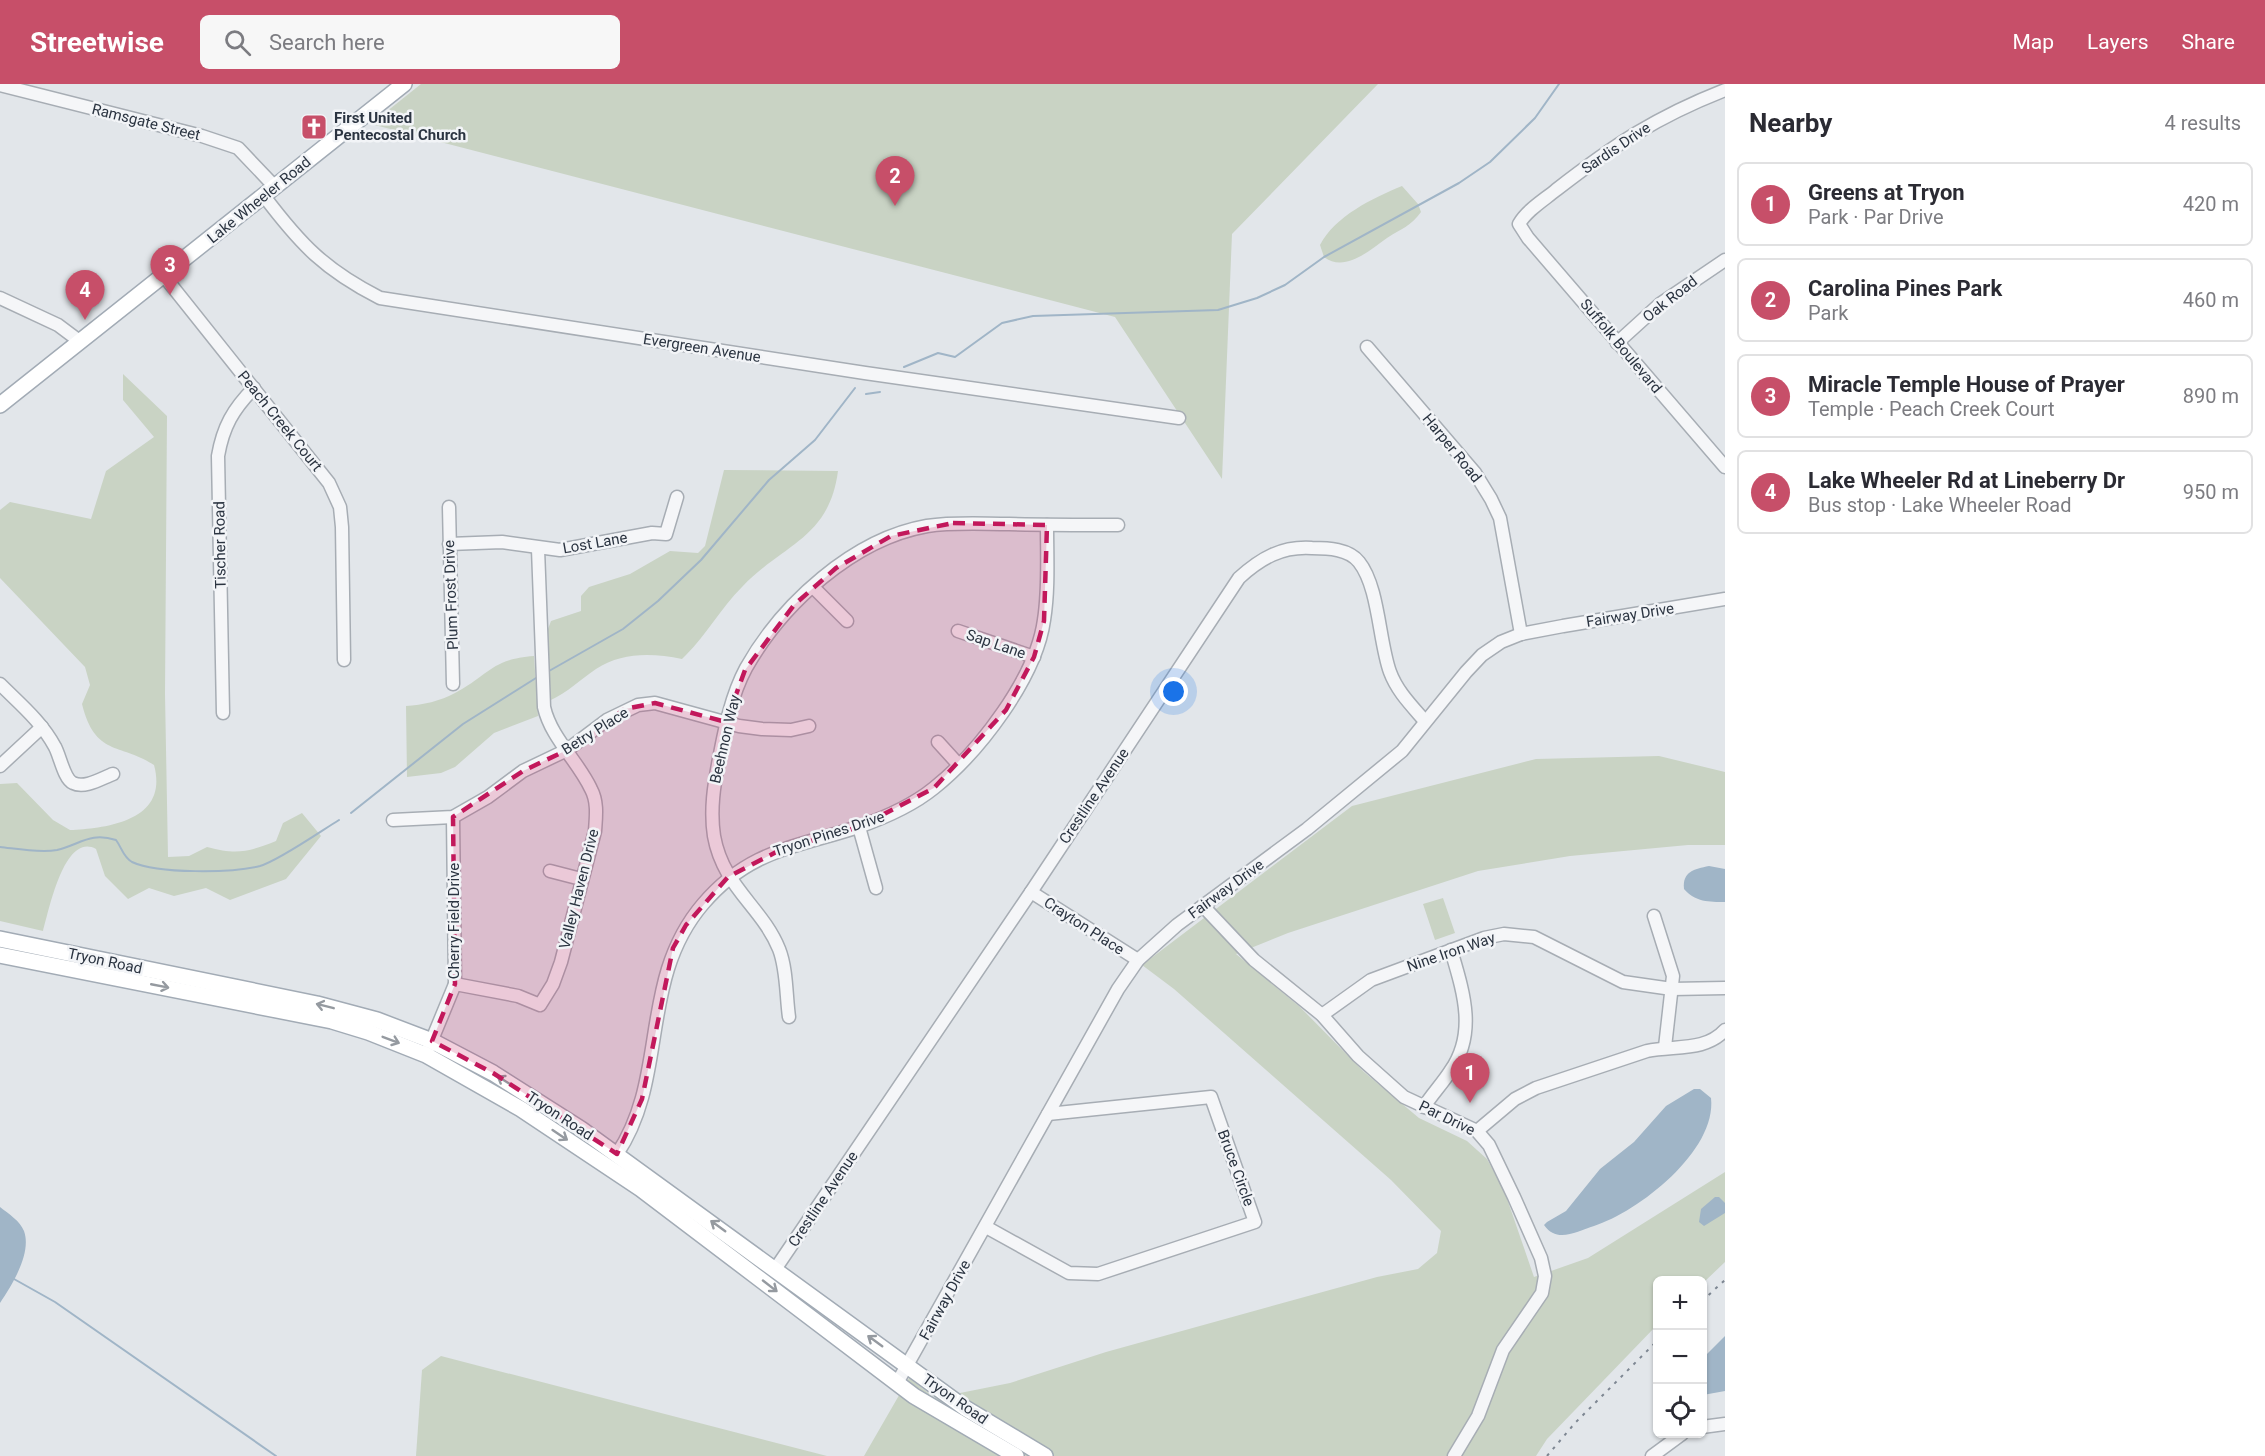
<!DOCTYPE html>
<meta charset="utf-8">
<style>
:root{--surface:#fff;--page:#f7f7f7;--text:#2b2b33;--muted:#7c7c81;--line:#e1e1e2;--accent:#c74f69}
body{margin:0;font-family:Roboto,sans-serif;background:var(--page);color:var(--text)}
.controls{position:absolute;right:18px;bottom:18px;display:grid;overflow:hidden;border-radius:9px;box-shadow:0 2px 4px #0004}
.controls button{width:54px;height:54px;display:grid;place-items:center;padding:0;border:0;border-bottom:2px solid var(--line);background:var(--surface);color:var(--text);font:30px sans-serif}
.you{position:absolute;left:1174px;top:608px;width:21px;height:21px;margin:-15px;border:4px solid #fff;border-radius:50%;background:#1a73e8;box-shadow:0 0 0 9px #1a73e833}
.badge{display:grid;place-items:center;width:39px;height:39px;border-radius:50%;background:var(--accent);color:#fff;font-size:20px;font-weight:700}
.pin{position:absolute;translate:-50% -50px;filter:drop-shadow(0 2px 3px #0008)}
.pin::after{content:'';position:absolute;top:32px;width:21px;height:18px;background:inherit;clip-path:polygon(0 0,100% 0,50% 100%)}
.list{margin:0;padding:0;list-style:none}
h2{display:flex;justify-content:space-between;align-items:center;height:78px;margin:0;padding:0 24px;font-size:26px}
h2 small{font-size:20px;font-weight:400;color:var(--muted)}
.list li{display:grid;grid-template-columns:39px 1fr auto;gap:18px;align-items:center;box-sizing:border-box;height:84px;margin:0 12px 12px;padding:0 12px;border:2px solid var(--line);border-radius:9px}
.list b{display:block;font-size:22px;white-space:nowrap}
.list p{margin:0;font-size:20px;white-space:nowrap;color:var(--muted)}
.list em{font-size:20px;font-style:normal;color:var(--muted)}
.icon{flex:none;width:33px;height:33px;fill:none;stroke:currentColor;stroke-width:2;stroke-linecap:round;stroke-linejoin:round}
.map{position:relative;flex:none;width:1725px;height:1372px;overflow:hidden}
header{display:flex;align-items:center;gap:36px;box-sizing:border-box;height:84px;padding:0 30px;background:var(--accent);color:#fff}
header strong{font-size:28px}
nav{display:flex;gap:33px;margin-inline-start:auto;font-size:21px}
.search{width:420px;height:54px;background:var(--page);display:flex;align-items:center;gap:15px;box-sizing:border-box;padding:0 21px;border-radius:9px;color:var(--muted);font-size:22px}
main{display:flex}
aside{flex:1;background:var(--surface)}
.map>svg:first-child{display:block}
.green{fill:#c9d3c4}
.water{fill:#a0b5c7}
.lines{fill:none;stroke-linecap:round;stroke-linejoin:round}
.stream{stroke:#a0b5c7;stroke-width:2}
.minor-casing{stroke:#a7adb4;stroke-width:15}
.major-casing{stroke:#a2abb5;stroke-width:18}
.minor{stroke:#f5f6f8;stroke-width:12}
.major{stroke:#fff;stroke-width:15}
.rail{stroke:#7d8692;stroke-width:2;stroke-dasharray:3 6;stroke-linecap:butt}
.oneway{stroke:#959aa0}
.marked{fill:#c2185b;fill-opacity:0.2;stroke:#c2185b;stroke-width:4.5;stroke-dasharray:12 8;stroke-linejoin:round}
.labels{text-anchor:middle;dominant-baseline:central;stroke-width:5;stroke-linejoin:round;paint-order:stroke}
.poi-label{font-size:15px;font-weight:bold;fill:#2b3441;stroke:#f2f4f7;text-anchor:start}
.street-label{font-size:15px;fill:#2b3441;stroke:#f2f4f7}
</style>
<header>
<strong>Streetwise</strong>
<div class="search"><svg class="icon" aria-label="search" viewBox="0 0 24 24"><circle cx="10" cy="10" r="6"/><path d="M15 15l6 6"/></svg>Search here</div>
<nav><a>Map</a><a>Layers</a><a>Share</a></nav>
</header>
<main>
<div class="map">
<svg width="1725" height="1372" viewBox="0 0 1725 1372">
<rect width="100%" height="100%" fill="#e2e6ea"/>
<g class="green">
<polygon points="421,0 1378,0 1232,150 1222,395 1115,233 371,40"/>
<path d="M1402,102l16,18 3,8c-10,14 -20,17 -34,26 -17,12 -42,35 -63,19l-4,-12c15,-29 53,-47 82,-59z"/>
<path d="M123,290l44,42 -2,278 3,163 21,-1 18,-9c30,8 41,5 69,-6l7,-18 19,-10 19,23 -35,43 -56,21 -24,-12 -32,8 -25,-8 -21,11 -23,-23 -9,-27c-32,-17 -47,62 -53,82l-43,-10v-137l17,-1 36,37 17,10c39,-2 99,-10 84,-65 -33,-22 -59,-8 -72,-61l8,-19 -5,-18 -85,-89v-68l10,-8 81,17 15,-48 48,-34 -31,-37z"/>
<path d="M724,386l114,1c-9,68 -54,72 -96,116 -21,21 -35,47 -56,68l-4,4c-30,-6 -60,-7 -86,10 -18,12 -26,22 -47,32l-1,-72 3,-8 30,-10v-15l8,-9 41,-13 40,-23 28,2 7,-7z"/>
<path d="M534,572l4,60 -44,17 -39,34 -14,6 -34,4 -1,-71c16,-1 35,-5 49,-13 33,-17 36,-34 79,-37z"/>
<polygon points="1659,672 1725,688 1725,761 1688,761 1570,772 1478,787 1288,849 1236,870 1300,923 1364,988 1419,1034 1467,1057 1487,1075 1504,1106 1534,1193 1588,1174 1725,1088 1725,1178 1703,1199 1702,1196 1658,1196 1657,1241 1547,1355 1536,1372 864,1372 909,1294 935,1314 1010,1299 1106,1268 1377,1193 1418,1185 1437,1169 1441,1147 1391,1096 1174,905 1142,881 1352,722 1536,675"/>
<polygon points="1443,814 1455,849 1435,856 1423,820"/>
<polygon points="441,1272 827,1372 416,1372 422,1286"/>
</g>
<g class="water">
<path d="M1709,782l16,3v33c-16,0 -30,0 -41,-13 -2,-17 10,-20 25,-23z"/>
<path d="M1694,1005h6l11,9c6,53 -73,114 -117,128 -17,5 -37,18 -50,-1l3,-3 19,-11 34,-42 34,-27 32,-36z"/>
<polygon points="1715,1113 1719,1113 1725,1119 1725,1129 1704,1142 1699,1138 1701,1125"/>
<path d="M0,1123c9,7 20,14 24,24 8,22 -12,54 -24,72z"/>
<polygon points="1725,1252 1725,1307 1703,1311 1703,1274"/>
</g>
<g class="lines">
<g class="stream">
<polyline points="904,283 938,269 955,273 1002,239 1033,232 1218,226 1257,214 1285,201 1324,173 1459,99 1490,78 1535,34 1559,0"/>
<polyline points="866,310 880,308"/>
<polyline points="549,587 623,545 658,517 701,476 769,396 815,356 855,304"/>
<polyline points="351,729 463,640 536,594"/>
<path d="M0,763c18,2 39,6 57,3 24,-6 33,-18 59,-10 6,8 7,17 16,22 26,12 100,11 128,4 18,-5 61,-35 79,-46"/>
<polyline points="14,1195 55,1218 276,1372"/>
</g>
<defs>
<g id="minor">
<polyline points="0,1 202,52 238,64 275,103"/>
<path d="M1725,6c-69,27 -111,55 -169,100 -12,10 -29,20 -37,34l9,14 197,229"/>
<path d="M264,112c37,49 61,74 116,102l485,75 314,45"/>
<polyline points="164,192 329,399 340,423 342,443 344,576"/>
<polyline points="0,214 58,241 78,256"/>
<polyline points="1617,259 1660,220 1725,176"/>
<polyline points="1367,263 1475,389 1491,415 1500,434 1521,550"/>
<polyline points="449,423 453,600"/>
<polyline points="449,460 502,458 560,466 652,449 666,450 677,413"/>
<polyline points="813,503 847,537"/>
<polyline points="958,547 1034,573"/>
<path d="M0,600c19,19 42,38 55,63 5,9 9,32 18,36 12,6 29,-5 40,-9"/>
<path d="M223,629l-5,-257c5,-29 15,-47 36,-68"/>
<polyline points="938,658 958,680"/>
<polyline points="0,682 42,643"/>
<polyline points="393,736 453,733 488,713 523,687 567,666 607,636 638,621 655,619 739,642 762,645 791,646 809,642"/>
<polyline points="859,743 876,804"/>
<polyline points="550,787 581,795"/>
<polyline points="1031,808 1138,876"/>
<polyline points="1203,822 1254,876 1322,931 1358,972 1404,1013 1477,1047 1489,1061 1514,1113 1541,1174 1545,1192 1542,1209 1503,1266 1478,1332 1454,1372"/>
<polyline points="1654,832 1673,892 1665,963"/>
<path d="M455,900l63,12 22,9 13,-21 8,-22 34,-131c1,-14 3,-29 -4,-42 -13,-28 -40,-51 -47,-82l-6,-158"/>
<polyline points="1322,931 1371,896 1484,854 1504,850 1534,853 1623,898 1672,905 1725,904"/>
<path d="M789,933c-3,-21 -2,-48 -10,-68 -17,-42 -56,-62 -65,-113 -4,-26 0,-51 5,-77 6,-31 12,-63 27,-91 36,-64 107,-129 181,-142 27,-4 55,-2 82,-2 36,1 73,1 109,1"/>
<polyline points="429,963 455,900 453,733"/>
<path d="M1424,1023c8,-13 19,-24 27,-37 26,-38 12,-79 0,-120"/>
<path d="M1477,1047l38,-32 21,-11 111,-37c27,-6 58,1 78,-21"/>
<path d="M617,1070c52,-77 21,-174 86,-250 46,-54 91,-56 155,-77 26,-9 55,-22 76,-39 45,-36 102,-110 110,-168 5,-31 3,-64 3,-95"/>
<polyline points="986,1143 1069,1189 1098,1190 1255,1138 1211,1013 1048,1030"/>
<path d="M776,1184l255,-376 208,-314c22,-20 43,-32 73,-30 16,0 37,1 47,14 20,25 20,80 31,110 7,19 21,33 34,48"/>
<polyline points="897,1299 1118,905 1138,876 1177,841 1307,745 1402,667 1466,588 1482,571 1501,558 1521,550 1563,542 1725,515"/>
<polyline points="1702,1343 1725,1340"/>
<polyline points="1652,1372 1682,1350"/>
</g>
<g id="major">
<polyline points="0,321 404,0"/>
<polyline points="0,855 317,920 377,936 432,957 493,989 581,1045 965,1324 1045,1372"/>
<polyline points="0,871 332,937 368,948 426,971 521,1025 641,1105 914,1312 1016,1372"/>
</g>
</defs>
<use href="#minor" class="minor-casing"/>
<use href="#major" class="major-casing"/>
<use href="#minor" class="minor"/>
<use href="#major" class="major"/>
<g class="rail">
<polyline points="1702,1217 1725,1196"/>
<polyline points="1547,1372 1575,1339 1658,1256"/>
</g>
</g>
<defs><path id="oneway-shaft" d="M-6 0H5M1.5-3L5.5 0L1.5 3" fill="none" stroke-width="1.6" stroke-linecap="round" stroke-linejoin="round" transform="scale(1.5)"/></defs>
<g class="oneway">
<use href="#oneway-shaft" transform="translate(160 902) rotate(11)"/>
<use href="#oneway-shaft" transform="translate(325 922) rotate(-166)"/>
<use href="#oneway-shaft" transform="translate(391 956) rotate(21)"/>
<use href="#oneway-shaft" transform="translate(505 997) rotate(-148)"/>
<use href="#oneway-shaft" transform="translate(560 1051) rotate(34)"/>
<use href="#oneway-shaft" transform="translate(718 1142) rotate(-144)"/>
<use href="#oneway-shaft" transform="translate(770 1202) rotate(38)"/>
<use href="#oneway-shaft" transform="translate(875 1257) rotate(-144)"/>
</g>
<path class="marked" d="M953,439l94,2 -3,96 -10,36 -28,53 -72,78 -75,39 -77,22 -54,28 -42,48 -13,23 -31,151 -25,55 -124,-81 -61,-32 23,-57 -2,-167 70,-46 44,-21 58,-41 30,-6 71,19 19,-52 49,-65 42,-37 55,-32z"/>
<defs>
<symbol id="church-square" viewBox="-11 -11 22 22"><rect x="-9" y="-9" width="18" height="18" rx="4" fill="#c74f69" stroke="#f2f4f7"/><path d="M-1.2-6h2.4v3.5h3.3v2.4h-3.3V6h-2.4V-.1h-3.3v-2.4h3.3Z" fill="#fff"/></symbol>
</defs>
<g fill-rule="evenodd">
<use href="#church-square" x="299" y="28" width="30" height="30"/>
</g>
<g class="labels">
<g class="poi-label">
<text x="334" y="34">First United<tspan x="334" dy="17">Pentecostal Church</tspan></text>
</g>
<g class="street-label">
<text transform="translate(146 38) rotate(14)">Ramsgate Street</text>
<text transform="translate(1616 64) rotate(-34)">Sardis Drive</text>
<text transform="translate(259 116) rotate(-39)">Lake Wheeler Road</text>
<text transform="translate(1670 215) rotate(-38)">Oak Road</text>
<text transform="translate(1621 262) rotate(50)">Suffolk Boulevard</text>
<text transform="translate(702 264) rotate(9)">Evergreen Avenue</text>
<text transform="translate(280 337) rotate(51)">Peach Creek Court</text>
<text transform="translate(1452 364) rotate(51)">Harper Road</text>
<text transform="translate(595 459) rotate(-10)">Lost Lane</text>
<text transform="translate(220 461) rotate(-91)">Tischer Road</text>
<text transform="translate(451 511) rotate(-92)">Plum Frost Drive</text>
<text transform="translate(1630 531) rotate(-9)">Fairway Drive</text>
<text transform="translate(996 560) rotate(19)">Sap Lane</text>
<text transform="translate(595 647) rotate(-32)">Betry Place</text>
<text transform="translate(725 655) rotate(-77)">Beehnon Way</text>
<text transform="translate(1094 712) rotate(-56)">Crestline Avenue</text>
<text transform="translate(829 750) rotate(-18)">Tryon Pines Drive</text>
<text transform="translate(579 805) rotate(-76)">Valley Haven Drive</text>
<text transform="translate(1226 805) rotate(-36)">Fairway Drive</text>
<text transform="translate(454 837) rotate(-90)">Cherry Field Drive</text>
<text transform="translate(1084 842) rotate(33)">Crayton Place</text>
<text transform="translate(1451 868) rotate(-19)">Nine Iron Way</text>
<text transform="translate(105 877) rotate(12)">Tryon Road</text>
<text transform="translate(560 1032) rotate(33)">Tryon Road</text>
<text transform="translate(1447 1034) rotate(26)">Par Drive</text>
<text transform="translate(1236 1084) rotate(70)">Bruce Circle</text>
<text transform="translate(823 1115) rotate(-56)">Crestline Avenue</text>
<text transform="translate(945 1216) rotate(-61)">Fairway Drive</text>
<text transform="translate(955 1315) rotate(35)">Tryon Road</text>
</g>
</g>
</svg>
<div class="controls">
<button>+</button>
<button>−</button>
<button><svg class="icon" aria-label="locate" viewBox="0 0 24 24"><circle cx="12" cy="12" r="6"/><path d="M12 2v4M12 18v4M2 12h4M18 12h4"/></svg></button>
</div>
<div class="you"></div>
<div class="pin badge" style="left:1470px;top:1019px">1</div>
<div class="pin badge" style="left:895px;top:122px">2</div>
<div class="pin badge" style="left:170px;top:211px">3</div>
<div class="pin badge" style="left:85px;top:236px">4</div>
</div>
<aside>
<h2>Nearby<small>4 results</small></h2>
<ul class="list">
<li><span class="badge">1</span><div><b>Greens at Tryon</b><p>Park · Par Drive</p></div><em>420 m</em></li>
<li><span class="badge">2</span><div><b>Carolina Pines Park</b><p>Park</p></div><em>460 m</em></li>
<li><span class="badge">3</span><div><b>Miracle Temple House of Prayer</b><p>Temple · Peach Creek Court</p></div><em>890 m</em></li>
<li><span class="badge">4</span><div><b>Lake Wheeler Rd at Lineberry Dr</b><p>Bus stop · Lake Wheeler Road</p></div><em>950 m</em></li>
</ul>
</aside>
</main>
